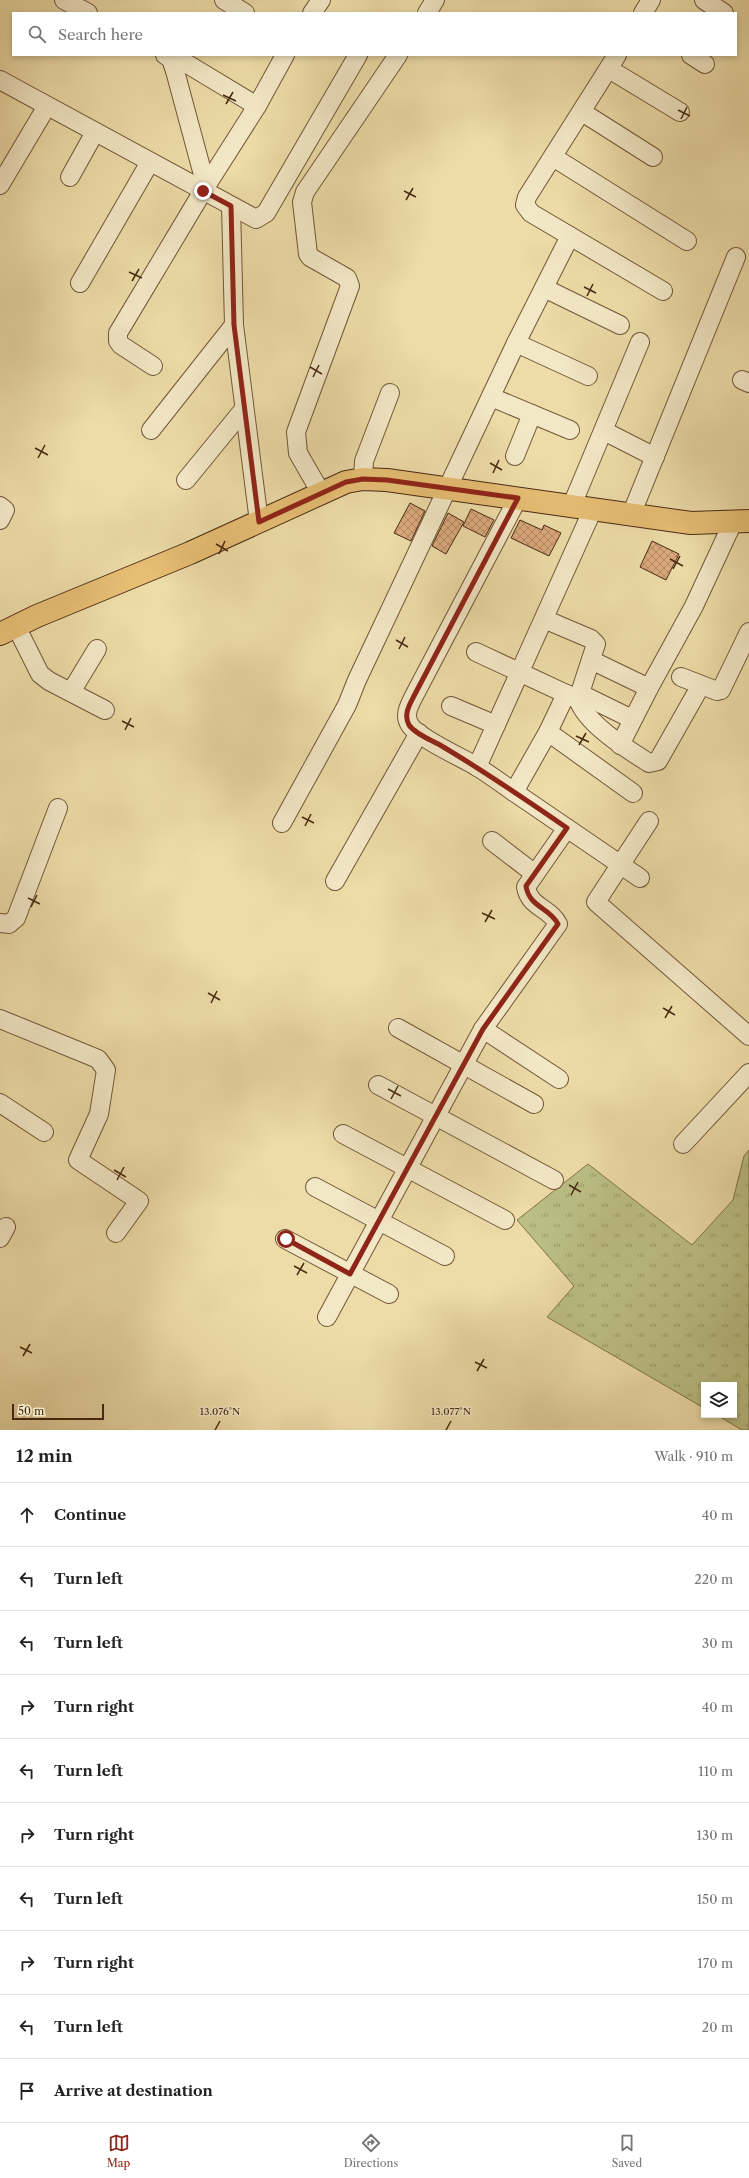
<!DOCTYPE html>
<meta charset="utf-8">
<style>
:root{--surface:#fff;--page:#f2f2f2;--text:#222;--muted:#767676;--line:#e0e0e0;--accent:#8f2418}
body{margin:0;font-family:"Libre Caslon Text",serif;background:var(--page);color:var(--text)}
.controls{position:absolute;right:12px;bottom:12px;display:grid;overflow:hidden;border-radius:0px;box-shadow:0 2px 6px #0003}
.controls button{width:36px;height:36px;display:grid;place-items:center;padding:0;border:0;border-bottom:1px solid var(--line);background:var(--surface);color:var(--text);font:20px sans-serif}
.scale{position:absolute;left:12px;bottom:10px;width:92px;box-sizing:border-box;padding-left:4px;border:2px solid #482911;border-top:0;font-size:11px;line-height:14px;white-space:nowrap;color:#482911;-webkit-text-stroke:3px #f3e8c6;paint-order:stroke}
.stop{position:absolute;width:12px;height:12px;margin:-9px;border:3px solid #8f2418;border-radius:50%;background:#fff}
.stop.end{background:#8f2418;border-color:#fff;box-shadow:0 1px 4px #0008}
.list{margin:0;padding:0;list-style:none}
h2{display:flex;justify-content:space-between;align-items:center;height:52px;margin:0;padding:0 16px;font-size:17px}
h2 small{font-size:13px;font-weight:400;color:var(--muted)}
.list li{display:grid;grid-template-columns:26px 1fr auto;gap:12px;align-items:center;box-sizing:border-box;height:64px;padding:0 16px;border-top:1px solid var(--line)}
.list b{display:block;font-size:15px;white-space:nowrap}
.list em{font-size:13px;font-style:normal;color:var(--muted)}
.icon{flex:none;width:22px;height:22px;fill:none;stroke:currentColor;stroke-width:2;stroke-linecap:round;stroke-linejoin:round}
.map{position:relative;flex:none;width:749px;height:1430px;overflow:hidden}
.search{position:absolute;background:var(--surface);box-shadow:0 2px 6px #0003;left:12px;right:12px;top:12px;height:44px;display:flex;align-items:center;gap:10px;box-sizing:border-box;padding:0 14px;border-radius:0px;color:var(--muted);font-size:15px}
.sheet{height:692px;background:var(--surface)}
nav{display:flex;justify-content:space-around;align-items:center;box-sizing:border-box;height:56px;border-top:1px solid var(--line);background:var(--surface);font-size:11px;color:var(--muted)}
nav a{display:grid;justify-items:center;gap:2px}
nav .on{color:var(--accent)}
.map>svg:first-child{display:block}
.grass{fill:url(#grass-tufts);stroke:#82744b}
.building{fill:url(#building-cross-hatch);stroke:#482911}
.lines{fill:none;stroke-linecap:round;stroke-linejoin:round}
.minor-casing{stroke:#715637;stroke-width:20}
.major-casing{stroke:#482911;stroke-width:24}
.minor{stroke:#f3e8c6;stroke-width:18}
.major{stroke:#e6be74;stroke-width:22}
.route{stroke:#8f2418;stroke-width:5}
.ticks{fill:none;stroke:#482911;stroke-width:1.5}
.ticks-label{font-size:10px;text-anchor:middle;fill:#482911;stroke:#f3e8c6;stroke-width:3;stroke-linejoin:round;paint-order:stroke}
</style>
<div class="map">
<svg width="749" height="1430" viewBox="0 0 749 1430">
<defs>
<pattern id="grass-tufts" width="24" height="20" patternUnits="userSpaceOnUse"><rect width="24" height="20" fill="#bbbf85"/><path d="M3 7l-1-3M5 7V3M7 7l1-3M15 17l-1-3M17 17v-4M19 17l1-3" fill="none" stroke="#9a9b6b"/></pattern>
<pattern id="building-cross-hatch" width="8" height="8" patternUnits="userSpaceOnUse"><rect width="8" height="8" fill="#daa97d"/><path d="M0 0l8 8M0 8l8-8" fill="none" stroke="#b38a65"/></pattern>
</defs>
<rect width="100%" height="100%" fill="#eddca8"/>
<filter id="stains"><feTurbulence type="fractalNoise" baseFrequency=".005" numOctaves="4"/><feColorMatrix values="0 0 0 0 .2 0 0 0 0 .09 0 0 0 0 .02 0 0 0 .5 -.17"/></filter>
<radialGradient id="worn" r=".72"><stop offset=".6" stop-color="#630" stop-opacity="0"/><stop offset="1" stop-color="#630" stop-opacity=".3"/></radialGradient>
<polygon class="grass" points="749,1150 749,1430 742,1430 717,1415 734,1415 734,1385 704,1385 704,1408 547,1317 574,1286 517,1220 588,1164 692,1245 733,1200 744,1156"/>
<g class="building">
<polygon points="410,503 425,511 411,541 394,533"/>
<polygon points="471,509 494,520 485,537 463,526"/>
<polygon points="448,513 464,522 446,554 432,546"/>
<polygon points="520,520 542,530 544,525 561,533 549,556 511,538"/>
<polygon points="652,541 679,554 666,580 640,567"/>
</g>
<g class="lines">
<defs>
<g id="minor">
<polyline points="64,0 88,13"/>
<polyline points="224,0 245,13"/>
<polyline points="704,0 724,13"/>
<polyline points="312,13 321,0"/>
<polyline points="427,13 435,0"/>
<polyline points="643,13 651,0"/>
<polyline points="165,55 171,59 175,71 206,186"/>
<polyline points="617,55 527,197 525,205 531,213 663,291"/>
<polyline points="691,55 705,64"/>
<polyline points="184,62 257,106"/>
<polyline points="609,69 680,112"/>
<polyline points="0,80 256,219 266,213 358,55"/>
<polyline points="582,112 653,157"/>
<polyline points="553,157 687,241"/>
<polyline points="70,177 95,132"/>
<polyline points="0,185 47,106"/>
<polyline points="231,206 234,325 259,522"/>
<polyline points="80,283 150,162"/>
<polyline points="544,288 620,325"/>
<polyline points="516,343 588,376"/>
<polyline points="153,366 121,345 118,341 118,333 203,191 257,106 285,55"/>
<polyline points="742,380 749,383"/>
<polyline points="491,397 570,430"/>
<polyline points="151,430 234,325"/>
<polyline points="604,431 655,457"/>
<polyline points="515,456 532,414"/>
<polyline points="363,479 364,461 390,393"/>
<polyline points="186,480 244,409"/>
<polyline points="321,493 298,453 296,432 350,286 347,278 310,257 308,254 302,202 305,192 398,55"/>
<polyline points="572,505 640,342"/>
<polyline points="0,506 5,510 0,520"/>
<polyline points="631,515 736,257"/>
<path d="M544,619l47,20 5,5 -18,55c8,25 49,50 71,64l9,-2 43,-76"/>
<polyline points="16,626 40,674 49,681 105,710"/>
<polyline points="476,652 577,699"/>
<polyline points="591,660 649,688"/>
<polyline points="681,677 717,691 721,690 749,632"/>
<polyline points="71,692 97,649"/>
<polyline points="579,693 632,719"/>
<polyline points="566,694 548,732 514,792 640,878"/>
<polyline points="451,706 496,725"/>
<polyline points="548,732 633,793"/>
<polyline points="620,745 649,688 694,606 733,522"/>
<polyline points="477,767 593,509"/>
<path d="M514,792c-13,-9 -25,-18 -38,-26 -14,-8 -59,-29 -66,-41 -7,-10 0,-21 5,-31l103,-196"/>
<polyline points="649,821 596,902 749,1036"/>
<polyline points="282,823 347,705 357,680 516,343 570,236"/>
<polyline points="492,841 535,874"/>
<polyline points="335,881 419,733"/>
<polyline points="0,923 9,924 16,918 58,808"/>
<polyline points="0,1019 98,1059 106,1070 99,1114 78,1160 139,1201 116,1233"/>
<polyline points="398,1028 534,1104"/>
<polyline points="483,1029 559,1079"/>
<polyline points="378,1085 554,1180"/>
<polyline points="0,1103 44,1132"/>
<polyline points="343,1134 505,1220"/>
<polyline points="683,1144 749,1073"/>
<polyline points="315,1187 445,1256"/>
<polyline points="0,1238 6,1227"/>
<polyline points="285,1239 389,1294"/>
<path d="M327,1317l156,-288 75,-105c-8,-16 -29,-17 -32,-37l41,-59"/>
</g>
<polyline id="major" points="0,634 37,616 190,553 346,482 363,479 387,480 691,523 749,521"/>
</defs>
<use href="#minor" class="minor-casing"/>
<use href="#major" class="major-casing"/>
<use href="#minor" class="minor"/>
<use href="#major" class="major"/>
</g>
<g class="lines">
<path class="route" d="M203,191l28,15 3,119 25,197 87,-40 17,-3 24,1 131,18 -103,196c-5,10 -12,20 -6,31 6,9 22,15 31,20 44,26 85,54 127,83l-41,58c3,21 24,22 32,38l-75,105 -133,245 -64,-35"/>
</g>
<path class="ticks" d="M223,95l13,6M226,104l7,-12M678,110l12,6M681,119l6,-12M404,191l12,6M406,200l7,-12M129,272l13,6M132,281l7,-12M584,287l12,6M587,296l6,-12M310,367l12,7M313,377l6,-12M35,448l13,7M38,458l7,-13M490,463l12,7M493,473l6,-13M216,544l12,7M219,554l6,-13M670,559l13,7M673,569l7,-13M396,640l12,7M399,649l6,-12M122,721l12,6M125,730l6,-12M576,736l13,6M579,745l7,-12M302,817l12,6M305,826l6,-12M28,898l12,6M31,907l6,-12M482,913l13,6M485,922l7,-12M208,993l12,7M211,1003l6,-12M663,1008l12,7M665,1018l7,-12M388,1089l13,7M391,1099l7,-13M114,1170l12,7M117,1180l7,-13M569,1185l12,7M571,1195l7,-13M294,1266l13,7M297,1275l7,-12M20,1347l12,6M23,1356l7,-12M475,1362l12,6M477,1371l7,-12M215,1430l5,-9M446,1430l5,-9"/>
<g class="ticks-label">
<text x="220" y="1415">13.076°N</text>
<text x="451" y="1415">13.077°N</text>
</g>
<rect width="100%" height="100%" filter="url(#stains)"/>
<rect width="100%" height="100%" fill="url(#worn)"/>
</svg>
<div class="controls">
<button><svg class="icon" aria-label="layers" viewBox="0 0 24 24"><path d="M12 4l9 5-9 5-9-5zM3 14l9 5 9-5"/></svg></button>
</div>
<div class="scale">50 m</div>
<div class="stop" style="left:286px;top:1239px"></div>
<div class="stop end" style="left:203px;top:191px"></div>
<div class="search"><svg class="icon" aria-label="search" viewBox="0 0 24 24"><circle cx="10" cy="10" r="6"/><path d="M15 15l6 6"/></svg>Search here</div>
</div>
<section class="sheet">
<h2>12 min<small>Walk · 910 m</small></h2>
<ul class="list">
<li><svg class="icon" aria-label="ahead" viewBox="0 0 24 24"><path d="M12 20V5M6 11l6-6 6 6"/></svg><div><b>Continue</b></div><em>40 m</em></li>
<li><svg class="icon" aria-label="left" viewBox="0 0 24 24"><path d="M17 20v-9H6M10 6l-5 5 5 5"/></svg><div><b>Turn left</b></div><em>220 m</em></li>
<li><svg class="icon" aria-label="left" viewBox="0 0 24 24"><path d="M17 20v-9H6M10 6l-5 5 5 5"/></svg><div><b>Turn left</b></div><em>30 m</em></li>
<li><svg class="icon" aria-label="right" viewBox="0 0 24 24"><path d="M7 20v-9h11M14 6l5 5-5 5"/></svg><div><b>Turn right</b></div><em>40 m</em></li>
<li><svg class="icon" aria-label="left" viewBox="0 0 24 24"><path d="M17 20v-9H6M10 6l-5 5 5 5"/></svg><div><b>Turn left</b></div><em>110 m</em></li>
<li><svg class="icon" aria-label="right" viewBox="0 0 24 24"><path d="M7 20v-9h11M14 6l5 5-5 5"/></svg><div><b>Turn right</b></div><em>130 m</em></li>
<li><svg class="icon" aria-label="left" viewBox="0 0 24 24"><path d="M17 20v-9H6M10 6l-5 5 5 5"/></svg><div><b>Turn left</b></div><em>150 m</em></li>
<li><svg class="icon" aria-label="right" viewBox="0 0 24 24"><path d="M7 20v-9h11M14 6l5 5-5 5"/></svg><div><b>Turn right</b></div><em>170 m</em></li>
<li><svg class="icon" aria-label="left" viewBox="0 0 24 24"><path d="M17 20v-9H6M10 6l-5 5 5 5"/></svg><div><b>Turn left</b></div><em>20 m</em></li>
<li><svg class="icon" aria-label="arrive" viewBox="0 0 24 24"><path d="M6 21V4h12l-3 4 3 4H6"/></svg><div><b>Arrive at destination</b></div></li>
</ul>
</section>
<nav>
<a class="on"><svg class="icon" aria-label="map" viewBox="0 0 24 24"><path d="M3 6l6-2 6 2 6-2v14l-6 2-6-2-6 2zM9 4v14M15 6v14"/></svg>Map</a>
<a><svg class="icon" aria-label="directions" viewBox="0 0 24 24"><path d="M12 3l9 9-9 9-9-9zM9 14v-3h6M13 9l2 2-2 2"/></svg>Directions</a>
<a><svg class="icon" aria-label="saved" viewBox="0 0 24 24"><path d="M7 4h10v16l-5-4-5 4z"/></svg>Saved</a>
</nav>
